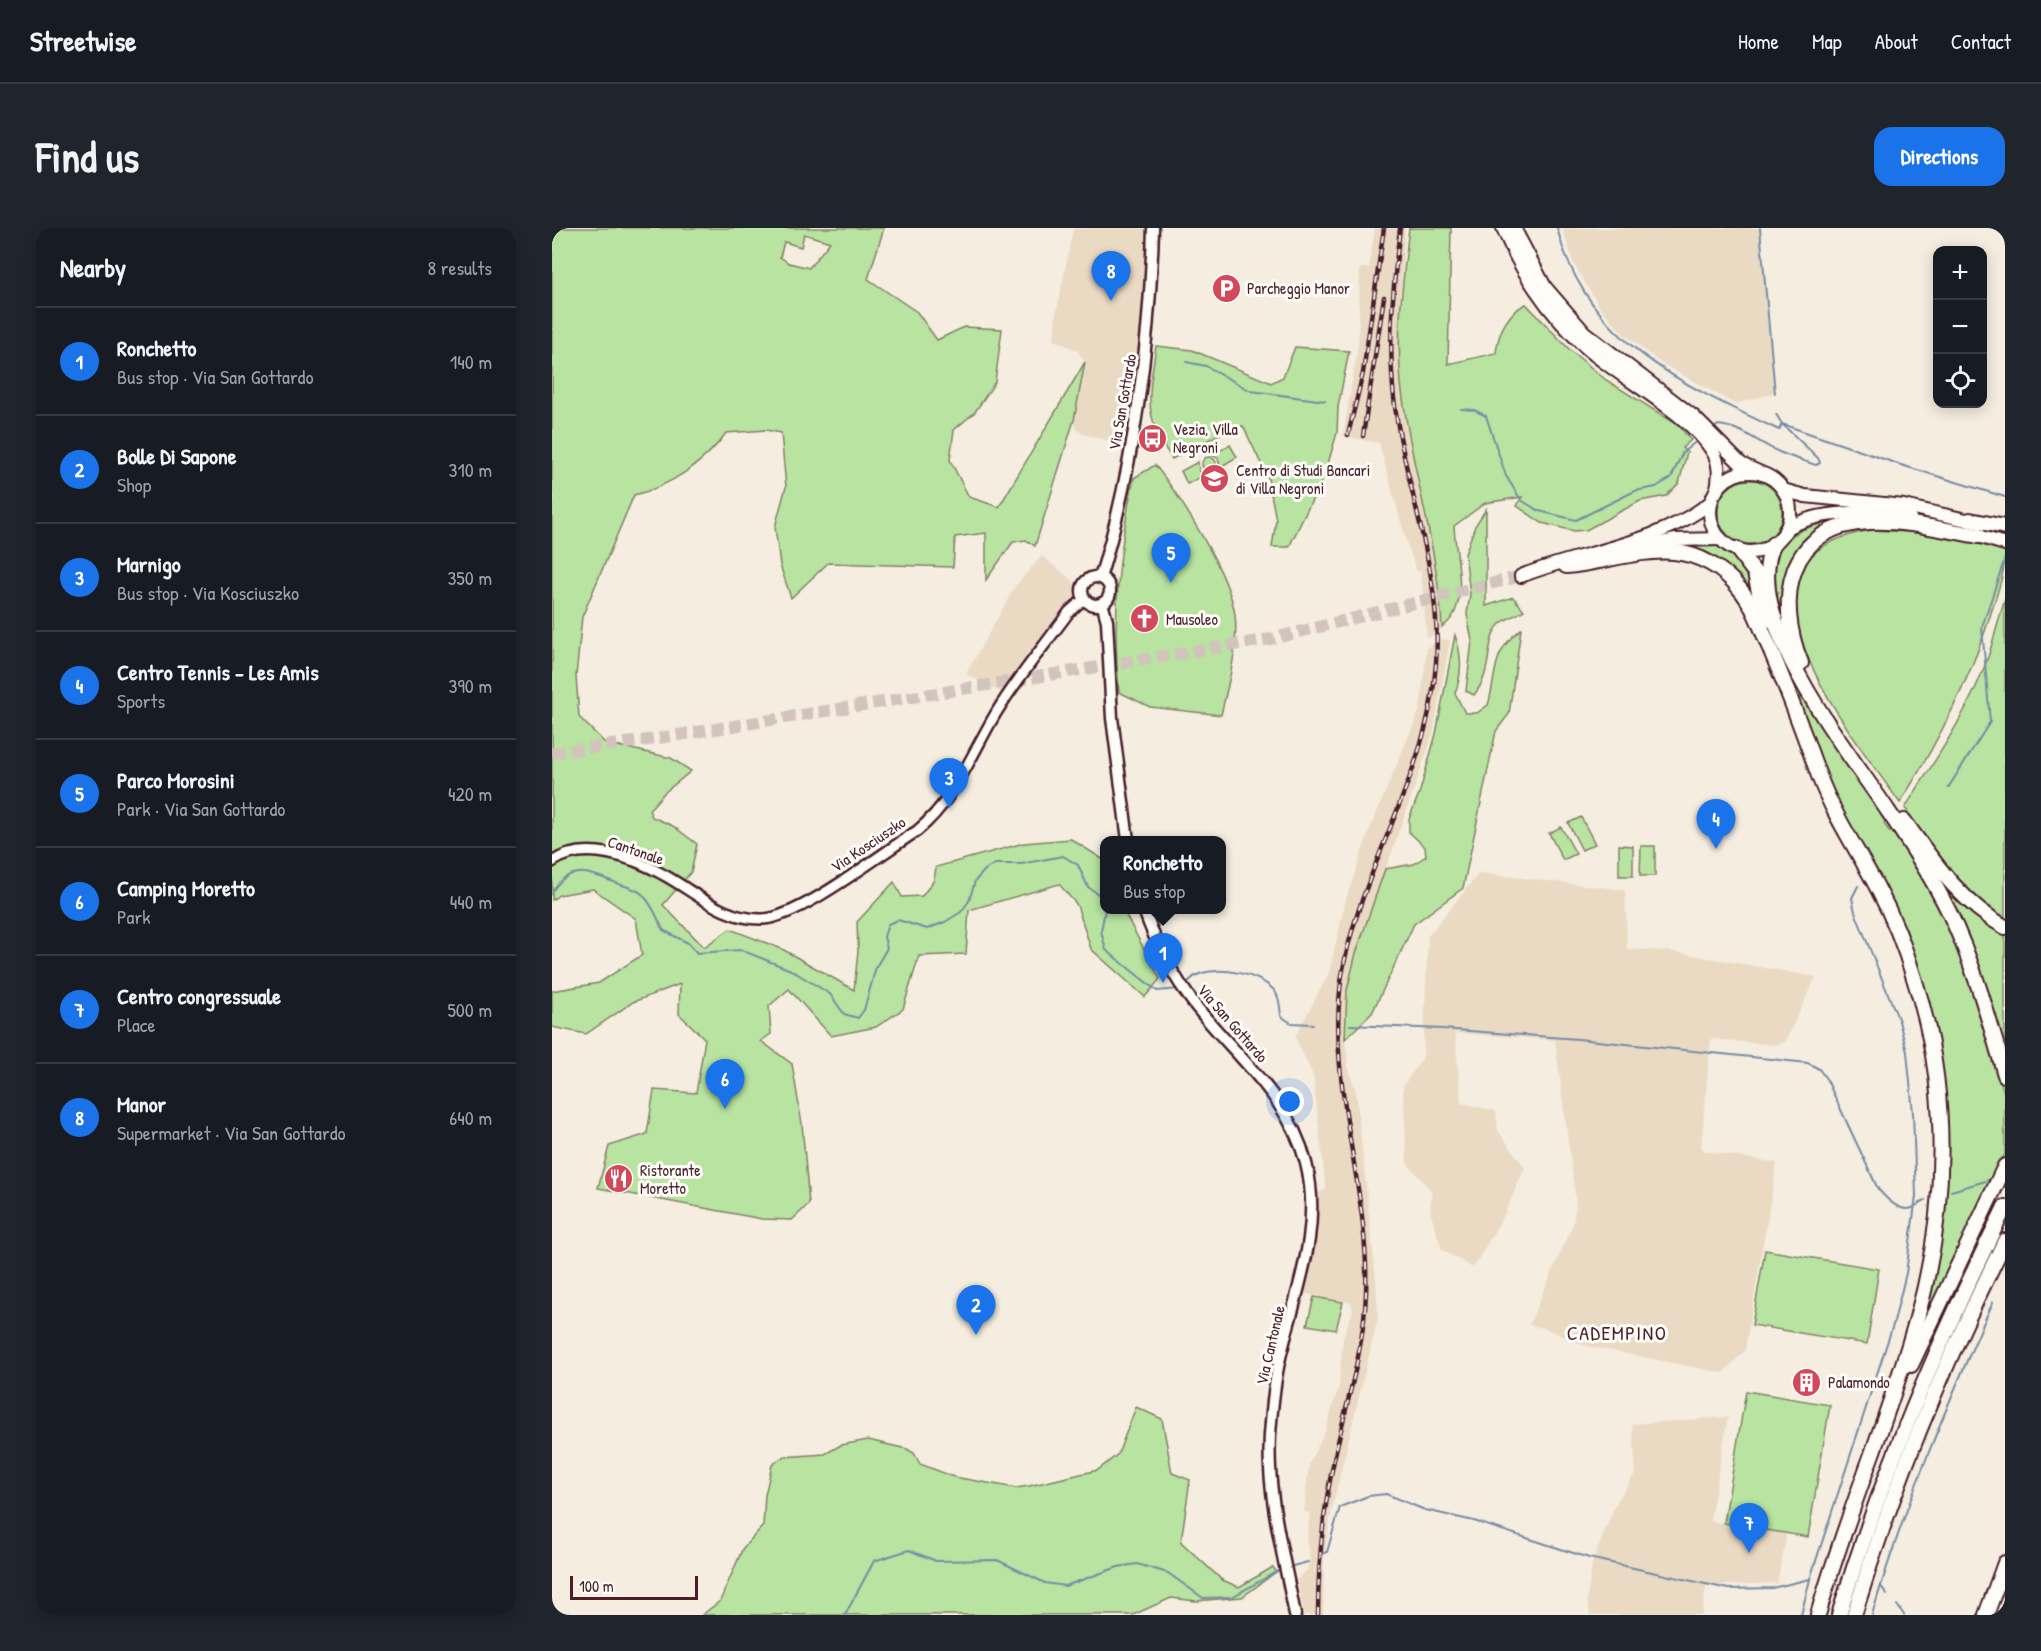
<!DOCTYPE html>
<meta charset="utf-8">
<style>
:root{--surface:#171b24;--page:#20242c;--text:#f1f3f6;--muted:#9ea1a6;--line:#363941;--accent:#1a73e8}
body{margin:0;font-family:"Patrick Hand",sans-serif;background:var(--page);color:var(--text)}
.controls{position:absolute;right:18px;top:18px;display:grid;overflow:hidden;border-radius:12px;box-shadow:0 3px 15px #0003}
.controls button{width:54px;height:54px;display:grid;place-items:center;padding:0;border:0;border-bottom:2px solid var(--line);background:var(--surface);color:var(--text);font:30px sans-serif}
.scale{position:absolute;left:18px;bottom:15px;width:128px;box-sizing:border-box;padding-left:6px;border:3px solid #4a1f2b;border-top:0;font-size:16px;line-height:21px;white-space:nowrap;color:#4a1f2b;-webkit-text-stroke:4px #fdfcf7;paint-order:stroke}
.you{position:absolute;left:738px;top:874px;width:21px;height:21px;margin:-15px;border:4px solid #fff;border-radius:50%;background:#1a73e8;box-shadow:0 0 0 9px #1a73e833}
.badge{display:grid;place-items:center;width:39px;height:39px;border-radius:50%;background:var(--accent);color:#fff;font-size:20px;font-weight:700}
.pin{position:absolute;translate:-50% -50px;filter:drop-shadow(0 2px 3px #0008)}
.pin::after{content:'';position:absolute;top:32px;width:21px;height:18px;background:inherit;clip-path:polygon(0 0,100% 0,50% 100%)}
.popup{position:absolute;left:548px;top:608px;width:126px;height:78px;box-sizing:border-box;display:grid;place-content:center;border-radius:12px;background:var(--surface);filter:drop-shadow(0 2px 4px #0005);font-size:20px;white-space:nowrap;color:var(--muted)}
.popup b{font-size:22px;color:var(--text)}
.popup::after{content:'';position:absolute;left:50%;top:100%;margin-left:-12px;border:12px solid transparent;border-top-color:var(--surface)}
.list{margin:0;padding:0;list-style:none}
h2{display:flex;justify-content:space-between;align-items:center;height:78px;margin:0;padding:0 24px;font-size:26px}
h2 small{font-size:20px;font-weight:400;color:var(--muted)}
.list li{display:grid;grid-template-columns:39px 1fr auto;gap:18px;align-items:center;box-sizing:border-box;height:108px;padding:0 24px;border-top:2px solid var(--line)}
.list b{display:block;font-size:22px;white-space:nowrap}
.list p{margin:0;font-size:20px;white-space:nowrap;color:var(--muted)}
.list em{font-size:20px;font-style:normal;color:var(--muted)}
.icon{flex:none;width:33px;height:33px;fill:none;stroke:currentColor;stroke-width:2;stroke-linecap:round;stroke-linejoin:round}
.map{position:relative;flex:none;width:1453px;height:1387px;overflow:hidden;border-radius:18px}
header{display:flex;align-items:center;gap:36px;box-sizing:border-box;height:84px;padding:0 30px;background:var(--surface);border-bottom:2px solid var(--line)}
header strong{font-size:28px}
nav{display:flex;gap:33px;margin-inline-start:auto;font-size:21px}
.intro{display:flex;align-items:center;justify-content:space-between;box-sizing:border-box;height:144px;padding:0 36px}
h1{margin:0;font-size:42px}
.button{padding:15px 27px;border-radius:18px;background:var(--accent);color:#fff;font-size:21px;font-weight:700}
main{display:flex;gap:36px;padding:0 36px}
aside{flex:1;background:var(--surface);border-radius:18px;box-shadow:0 3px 15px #0003}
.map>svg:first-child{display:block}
.built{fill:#eadac4}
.green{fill:#b8e3a0;stroke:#818166;stroke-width:1.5;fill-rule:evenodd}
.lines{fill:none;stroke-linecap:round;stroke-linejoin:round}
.stream{stroke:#768ca5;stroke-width:2}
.trunk-tunnel{stroke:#d2c4bc;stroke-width:12;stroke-dasharray:12 6;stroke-linecap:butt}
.tertiary-casing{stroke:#4a1f2b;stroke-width:14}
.primary-casing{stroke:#4a1f2b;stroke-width:15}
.trunk-casing{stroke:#4a1f2b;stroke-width:16}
.motorway-casing{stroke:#4a1f2b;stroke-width:18}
.tertiary{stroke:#fdfcf7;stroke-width:9}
.primary{stroke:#fdfcf7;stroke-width:10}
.trunk{stroke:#fdfcf7;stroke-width:12}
.motorway{stroke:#fdfcf7;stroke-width:14}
.rail-casing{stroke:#4a1f2b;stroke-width:4.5}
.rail{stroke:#fdfcf7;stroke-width:2;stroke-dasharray:7;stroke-linecap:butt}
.labels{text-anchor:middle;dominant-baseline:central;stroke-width:6;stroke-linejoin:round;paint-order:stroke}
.poi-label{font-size:16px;fill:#4a1f2b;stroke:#fdfcf7;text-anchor:start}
.street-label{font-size:16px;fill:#4a1f2b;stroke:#fdfcf7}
.quarter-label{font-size:20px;letter-spacing:1.5px;fill:#4a1f2b;stroke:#fdfcf7}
</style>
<header>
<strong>Streetwise</strong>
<nav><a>Home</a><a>Map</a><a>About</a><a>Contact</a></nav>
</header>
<div class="intro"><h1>Find us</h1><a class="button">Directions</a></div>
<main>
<aside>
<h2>Nearby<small>8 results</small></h2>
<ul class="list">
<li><span class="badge">1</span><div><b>Ronchetto</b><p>Bus stop · Via San Gottardo</p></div><em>140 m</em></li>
<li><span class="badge">2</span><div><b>Bolle Di Sapone</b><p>Shop</p></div><em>310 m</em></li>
<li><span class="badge">3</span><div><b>Marnigo</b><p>Bus stop · Via Kosciuszko</p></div><em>350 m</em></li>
<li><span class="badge">4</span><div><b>Centro Tennis - Les Amis</b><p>Sports</p></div><em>390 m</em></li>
<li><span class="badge">5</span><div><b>Parco Morosini</b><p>Park · Via San Gottardo</p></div><em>420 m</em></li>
<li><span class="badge">6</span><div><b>Camping Moretto</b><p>Park</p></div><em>440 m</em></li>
<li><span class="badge">7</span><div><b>Centro congressuale</b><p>Place</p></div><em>500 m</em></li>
<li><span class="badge">8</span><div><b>Manor</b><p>Supermarket · Via San Gottardo</p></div><em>640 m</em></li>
</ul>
</aside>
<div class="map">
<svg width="1453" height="1387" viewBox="0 0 1453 1387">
<rect width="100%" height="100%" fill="#f4ede0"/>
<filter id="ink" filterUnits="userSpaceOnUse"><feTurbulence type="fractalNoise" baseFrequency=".0167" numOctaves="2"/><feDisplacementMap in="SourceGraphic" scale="12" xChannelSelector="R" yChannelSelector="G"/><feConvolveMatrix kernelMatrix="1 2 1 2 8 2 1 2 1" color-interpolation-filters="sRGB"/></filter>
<g filter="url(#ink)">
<g class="built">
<polygon points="530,0 590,0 601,4 577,218 531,206 524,201 522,192 533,134 525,122 502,112 504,87 521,1"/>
<polygon points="823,0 853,0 848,72 856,158 905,381 891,400 875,411 869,344 864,342 854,312 827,215 791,208 806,119 808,40 817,40"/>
<polygon points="1010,0 1208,0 1223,165 1183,176 1107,134 1071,105 1047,78 1022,36"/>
<polygon points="490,328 520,352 530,363 532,371 456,468 414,446 464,357"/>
<polygon points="888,411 898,412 881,506 820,681 795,762 793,811 796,838 804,864 824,1051 826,1090 780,1280 772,1329 771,1387 752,1387 745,1351 756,1341 758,1327 755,1311 758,1285 752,1284 757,1236 773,1203 787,1158 791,1109 801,1083 799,1074 791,1074 746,1064 759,966 774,962 761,847 743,809 777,745 794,671 817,603 868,481 875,420"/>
<polygon points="927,645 1073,662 1075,721 1117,723 1264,749 1233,814 1223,817 1159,811 1149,918 1153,923 1225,935 1193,1122 1171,1145 1035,1118 992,1100 977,1097 1021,996 1024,975 1003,812 903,805 909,875 944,883 946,903 973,939 954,983 921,1040 890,1022 878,983 880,964 855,935 851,858 871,829 876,708"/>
<polygon points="1176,1189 1158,1293 1235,1305 1225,1355 1154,1358 1150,1387 1038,1387 1035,1371 1040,1336 1063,1277 1084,1244 1080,1196"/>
</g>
<g class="green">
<path d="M0,0h332l-16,51 49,33 20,28 27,-13 38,2 -7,53 -20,30 -21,18 -4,30 19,37 30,10 86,-145 -11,58 -39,126 -9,-6 -13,2 -27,38v-47l-31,4 -2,30 -125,-4 -37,35 -11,-33 -5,-38 11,-40 -5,-54 -15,-3 -40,3c-20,29 -57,54 -92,62l-52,122 -6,59 3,41 26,26 66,15 20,13 -27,22 -15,17 3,7 21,9 24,18 -6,28 -28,33 41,42 26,-18 52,20 72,41 4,-39 -1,-29 37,-40 8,15 20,-1 12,-16 2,-13 88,-24 47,-4 33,21v50h19l37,69 -15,18 -54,-48 -14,-44 -18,-21 -90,26 -3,44 -47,2 -16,53 -27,18 -45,9 -42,-47 -20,17 2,28 -10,7 31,23 10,60 7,80 -17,16 -30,-1 -164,-31 11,-42 38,-12 7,-44 42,3 9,-54 -26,-25 1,-30 -47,18 -47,32 -34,-7v-36l47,-8 43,-28 -6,-36 -43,-30 -34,6 -7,5zM252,6l26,8 -21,26 -20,-5 -9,-6 4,-15 17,5z"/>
<path d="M857,0h42l-3,136 48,-11c2,-20 11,-40 30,-49l44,46 36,30 72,45 13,15 -9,8 5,4 -8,31 -13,13 -26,5 -54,29 -12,1 -32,-8 -25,-17 5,-9 -37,6 -31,23c1,30 18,82 -12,101 -4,-83 -32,-161 -41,-244 -5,-52 2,-103 8,-155z"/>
<path d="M604,118l36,4 79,33 12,-6 12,-30 54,4 -11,56 -1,26 -12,41 -36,73h-17l4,-27 -8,-42 -25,-52 -10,1 -61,32c-30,-45 -23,-63 -16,-113z"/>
<polygon points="678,217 685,229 668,239 666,230 660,227"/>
<circle cx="657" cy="236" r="7"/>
<polygon points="646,234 647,243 653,247 635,256 629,243"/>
<path d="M603,237c26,33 75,110 80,150 4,32 -7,69 -14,100l-71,-8 -31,-15c-7,-72 -1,-143 15,-214z"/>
<circle cx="1198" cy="284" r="32"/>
<path d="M934,281v97l27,-9 11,13c-7,5 -19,9 -25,15 -15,17 -5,46 -25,70l-8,-4 6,-50 -5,-27 3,-20 -5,-40 10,-28z"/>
<path d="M1269,296v8l-18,16 -16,88c-16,-48 -29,-99 34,-112z"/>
<path d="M1320,302l56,3 77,17c0,23 -7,41 -14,63 -21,68 -53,129 -91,190 -49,-70 -195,-246 -28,-273z"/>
<path d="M1153,316c42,4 45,35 54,68l-10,-17 -75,-48z"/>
<path d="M1453,371v320c-44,-29 -70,-69 -100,-111 30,-48 64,-96 83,-151 6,-19 11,-38 17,-58z"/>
<path d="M969,401l-12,85 -13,17 -33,157 -49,36 -42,89 -27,26 2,-49 9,-37 29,-84 29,-5 12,-8 -1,-9 -16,-15v-13l11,-28 16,-57 19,-99c7,20 8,38 0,58l10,20h12l11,-8c10,-34 2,-51 33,-76z"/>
<polygon points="1237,440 1334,591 1332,596 1338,604 1341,601 1376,658 1402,708 1420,758 1453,868 1453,926 1372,1091 1379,1059 1384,812 1278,558 1234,441"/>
<polygon points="1029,589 1043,616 1030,622 1016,595"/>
<polygon points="1009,599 1024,626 1011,632 997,605"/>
<polygon points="1067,617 1081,618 1081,648 1067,648"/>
<polygon points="1089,618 1103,618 1103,648 1088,648"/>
<polygon points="1385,648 1453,703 1453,820 1416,709"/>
<polygon points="1213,1022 1327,1041 1315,1116 1200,1097"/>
<polygon points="762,1069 791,1074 784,1102 755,1097"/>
<polygon points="1194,1163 1278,1177 1256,1309 1172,1295"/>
<polygon points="584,1179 610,1191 620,1245 638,1252 629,1314 670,1352 687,1359 721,1339 724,1344 690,1369 644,1373 619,1370 581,1387 150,1387 168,1373 191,1320 211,1298 213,1267 220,1237 231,1229 273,1226 289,1217 316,1212 355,1221 362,1225 368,1236 402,1249 464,1260 477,1258 546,1242 566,1226"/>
</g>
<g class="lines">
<g class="stream">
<path d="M1005,0c28,112 125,157 222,202l3,-6 36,34 2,5 -4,2c-12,-4 -25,-8 -37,-13 -21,-9 -37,-25 -61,-27l-6,5"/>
<polyline points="1208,0 1223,165"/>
<polyline points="634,134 654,138 699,163 773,173"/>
<polyline points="909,181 922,182 934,188 954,248 969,272 987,283 1024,292 1083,263 1104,259 1119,250 1131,224 1146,212"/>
<polyline points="1224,186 1230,196 1349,237 1453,269"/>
<polyline points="1396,560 1438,494 1430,399 1453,330"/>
<path d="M0,664c17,-29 38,-19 64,-9 8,3 19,5 26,11 10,10 15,23 21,36l25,13 9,10 44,-3 50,20 39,24 14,20 14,4 6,-8 12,-43 11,-19 -3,-11 4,-13 10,-4 29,9 18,-7 16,-10 8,-11 6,-20 11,-12 9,-5h26l42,-8 15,9 10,22 16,11"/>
<polyline points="553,682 549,703 554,722 605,763 627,761"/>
<path d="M634,756c3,-3 7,-7 11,-9 20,-10 67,-1 79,18 4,6 4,16 5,23l10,7 22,1"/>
<path d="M798,797l93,4 135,10 230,24 11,6 8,11 51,109c7,8 21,24 34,19 4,-2 9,-6 13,-8"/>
<polyline points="1399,963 1437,952"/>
<polyline points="772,1325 775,1324 788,1279 816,1268 834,1266 873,1282 922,1293 1037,1330 1176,1361 1220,1360 1258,1351"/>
<polyline points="737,1339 756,1334"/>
<polyline points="1329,1358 1335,1367"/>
<polyline points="1345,1377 1352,1387"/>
<polyline points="293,1387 322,1333 357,1322 384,1333 445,1332 493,1355 513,1358 566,1339 585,1336 616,1345 651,1370 680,1369 729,1341"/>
<polyline points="1249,1387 1258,1351 1342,1094 1354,1045 1364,968 1361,885 1355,824 1347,793 1303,684 1300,670 1306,658"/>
<path d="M1320,1387c32,-108 75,-211 121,-313"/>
</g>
<polyline class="trunk-tunnel" points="0,525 89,513 719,411 969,348"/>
<defs>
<path id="tertiary" d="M0,634c32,-22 81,-5 112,13 33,18 59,45 99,44 36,-1 119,-66 154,-88 38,-31 54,-76 79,-118 21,-35 49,-68 73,-101l15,-13"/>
<g id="primary">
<circle cx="544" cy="363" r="14"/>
<path d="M548,350c34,-111 50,-235 53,-350"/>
<polyline points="550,375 555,393 560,490 576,612"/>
<path d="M592,682c12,34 29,66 51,95 41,52 94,91 111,158 16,63 -8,123 -23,183 -7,24 -10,51 -12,76 -7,65 12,129 24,193"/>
</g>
<g id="trunk">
<path d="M951,0c17,42 41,78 73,110 36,37 113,73 137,114 7,11 7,27 3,40"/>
<polyline points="962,0 993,59 1032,104 1141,188 1189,236 1211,246"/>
<circle cx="1198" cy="284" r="40"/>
<polyline points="1231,262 1253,268 1352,278 1428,295"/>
<path d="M1233,302c33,-22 88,-19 125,-12"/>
<polyline points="1419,306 1453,316"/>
<polyline points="1081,321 1123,312 1169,311"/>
<path d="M969,348c63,-25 136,-31 190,-74"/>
</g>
<g id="motorway">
<polyline points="1418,292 1453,299"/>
<path d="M1221,316c-32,77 74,205 115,267 22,32 44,66 61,101 25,52 40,108 56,163"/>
<polyline points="1185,321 1203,345 1213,393"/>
<path d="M1014,338c36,-3 71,-17 108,-14 25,2 49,16 65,36 14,16 21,37 29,56 19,43 35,88 51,132 15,40 39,75 59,113 15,28 27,58 36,89 36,109 34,230 3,340 -28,101 -71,196 -99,297"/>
<path d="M1249,435c-26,-64 -14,-137 68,-141 37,-2 74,8 110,14"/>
<path d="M1352,593c30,41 56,81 101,106"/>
<polyline points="1359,1137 1453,938"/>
<path d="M1287,1387c43,-141 100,-276 166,-408"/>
<path d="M1302,1387c39,-129 91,-254 151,-374"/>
<polyline points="1434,1387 1453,1335"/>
</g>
</defs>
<use href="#tertiary" class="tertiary-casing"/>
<use href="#primary" class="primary-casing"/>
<use href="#trunk" class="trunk-casing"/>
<use href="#motorway" class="motorway-casing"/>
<use href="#tertiary" class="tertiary"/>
<use href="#primary" class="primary"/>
<use href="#trunk" class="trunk"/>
<use href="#motorway" class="motorway"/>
<defs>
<g id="rail">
<polyline points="796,207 811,145 832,0"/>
<polyline points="811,208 832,69"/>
<path d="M766,1387c0,-52 5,-104 16,-155 12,-56 30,-110 32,-167 4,-108 -41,-210 -24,-318 18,-108 87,-200 94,-312 6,-82 -24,-157 -38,-237 -12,-67 -6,-131 2,-198"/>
</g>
</defs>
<use href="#rail" class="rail-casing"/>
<use href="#rail" class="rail"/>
</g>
</g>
<defs>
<symbol id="parking-disc" viewBox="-11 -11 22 22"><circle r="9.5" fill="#d1495b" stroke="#fdfcf7"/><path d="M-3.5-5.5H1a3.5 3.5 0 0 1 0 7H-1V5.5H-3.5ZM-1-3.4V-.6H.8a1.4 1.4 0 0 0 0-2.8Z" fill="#fff"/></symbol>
<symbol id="bus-disc" viewBox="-11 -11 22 22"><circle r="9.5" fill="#d1495b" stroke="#fdfcf7"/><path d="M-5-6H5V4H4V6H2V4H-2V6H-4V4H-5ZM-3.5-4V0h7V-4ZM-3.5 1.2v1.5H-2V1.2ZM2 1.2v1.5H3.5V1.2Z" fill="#fff"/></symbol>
<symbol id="university-disc" viewBox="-11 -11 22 22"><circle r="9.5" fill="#d1495b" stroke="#fdfcf7"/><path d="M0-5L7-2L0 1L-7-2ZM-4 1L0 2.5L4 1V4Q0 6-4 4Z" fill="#fff"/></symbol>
<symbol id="church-disc" viewBox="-11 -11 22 22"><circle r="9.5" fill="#d1495b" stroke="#fdfcf7"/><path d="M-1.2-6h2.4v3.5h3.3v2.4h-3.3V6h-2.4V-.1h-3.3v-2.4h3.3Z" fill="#fff"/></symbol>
<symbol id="restaurant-disc" viewBox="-11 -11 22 22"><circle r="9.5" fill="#d1495b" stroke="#fdfcf7"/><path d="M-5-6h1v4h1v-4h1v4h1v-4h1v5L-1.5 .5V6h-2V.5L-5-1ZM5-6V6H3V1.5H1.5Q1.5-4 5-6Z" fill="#fff"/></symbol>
<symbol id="building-disc" viewBox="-11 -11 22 22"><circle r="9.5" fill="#d1495b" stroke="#fdfcf7"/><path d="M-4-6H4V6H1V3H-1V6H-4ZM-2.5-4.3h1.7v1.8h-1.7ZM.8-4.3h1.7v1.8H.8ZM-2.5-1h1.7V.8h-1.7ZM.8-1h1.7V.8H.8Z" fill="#fff"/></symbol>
</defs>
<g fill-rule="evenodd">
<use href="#parking-disc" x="658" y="44" width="33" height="33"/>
<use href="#bus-disc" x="584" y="194" width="33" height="33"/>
<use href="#university-disc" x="646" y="234" width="33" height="33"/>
<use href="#church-disc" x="576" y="374" width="33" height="33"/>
<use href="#restaurant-disc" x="50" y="934" width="33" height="33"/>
<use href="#building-disc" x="1238" y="1138" width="33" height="33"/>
</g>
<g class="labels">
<g class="poi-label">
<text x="695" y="60">Parcheggio Manor</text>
<text x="621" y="201">Vezia, Villa<tspan x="621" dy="18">Negroni</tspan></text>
<text x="684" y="242">Centro di Studi Bancari<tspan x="684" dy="18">di Villa Negroni</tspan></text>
<text x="614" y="391">Mausoleo</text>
<text x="88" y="942">Ristorante<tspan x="88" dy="18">Moretto</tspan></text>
<text x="1276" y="1154">Palamondo</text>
</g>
<g class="street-label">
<text transform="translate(570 174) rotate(-80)">Via San Gottardo</text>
<text transform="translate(316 616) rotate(-34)">Via Kosciuszko</text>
<text transform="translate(84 622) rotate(19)">Cantonale</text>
<text transform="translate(681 795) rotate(49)">Via San Gottardo</text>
<text transform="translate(718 1117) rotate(-77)">Via Cantonale</text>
</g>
<g class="quarter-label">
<text x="1065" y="1104">CADEMPINO</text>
</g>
</g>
</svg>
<div class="controls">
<button>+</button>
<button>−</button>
<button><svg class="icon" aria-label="locate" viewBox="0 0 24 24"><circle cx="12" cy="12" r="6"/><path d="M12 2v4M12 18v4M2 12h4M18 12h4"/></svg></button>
</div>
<div class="scale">100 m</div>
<div class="you"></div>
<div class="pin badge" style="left:611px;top:755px">1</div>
<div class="popup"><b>Ronchetto</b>Bus stop</div>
<div class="pin badge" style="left:424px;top:1107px">2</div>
<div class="pin badge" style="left:397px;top:580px">3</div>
<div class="pin badge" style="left:1164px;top:621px">4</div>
<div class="pin badge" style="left:619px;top:355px">5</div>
<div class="pin badge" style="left:173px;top:881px">6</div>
<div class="pin badge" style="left:1197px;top:1325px">7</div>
<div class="pin badge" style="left:559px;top:73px">8</div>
</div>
</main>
